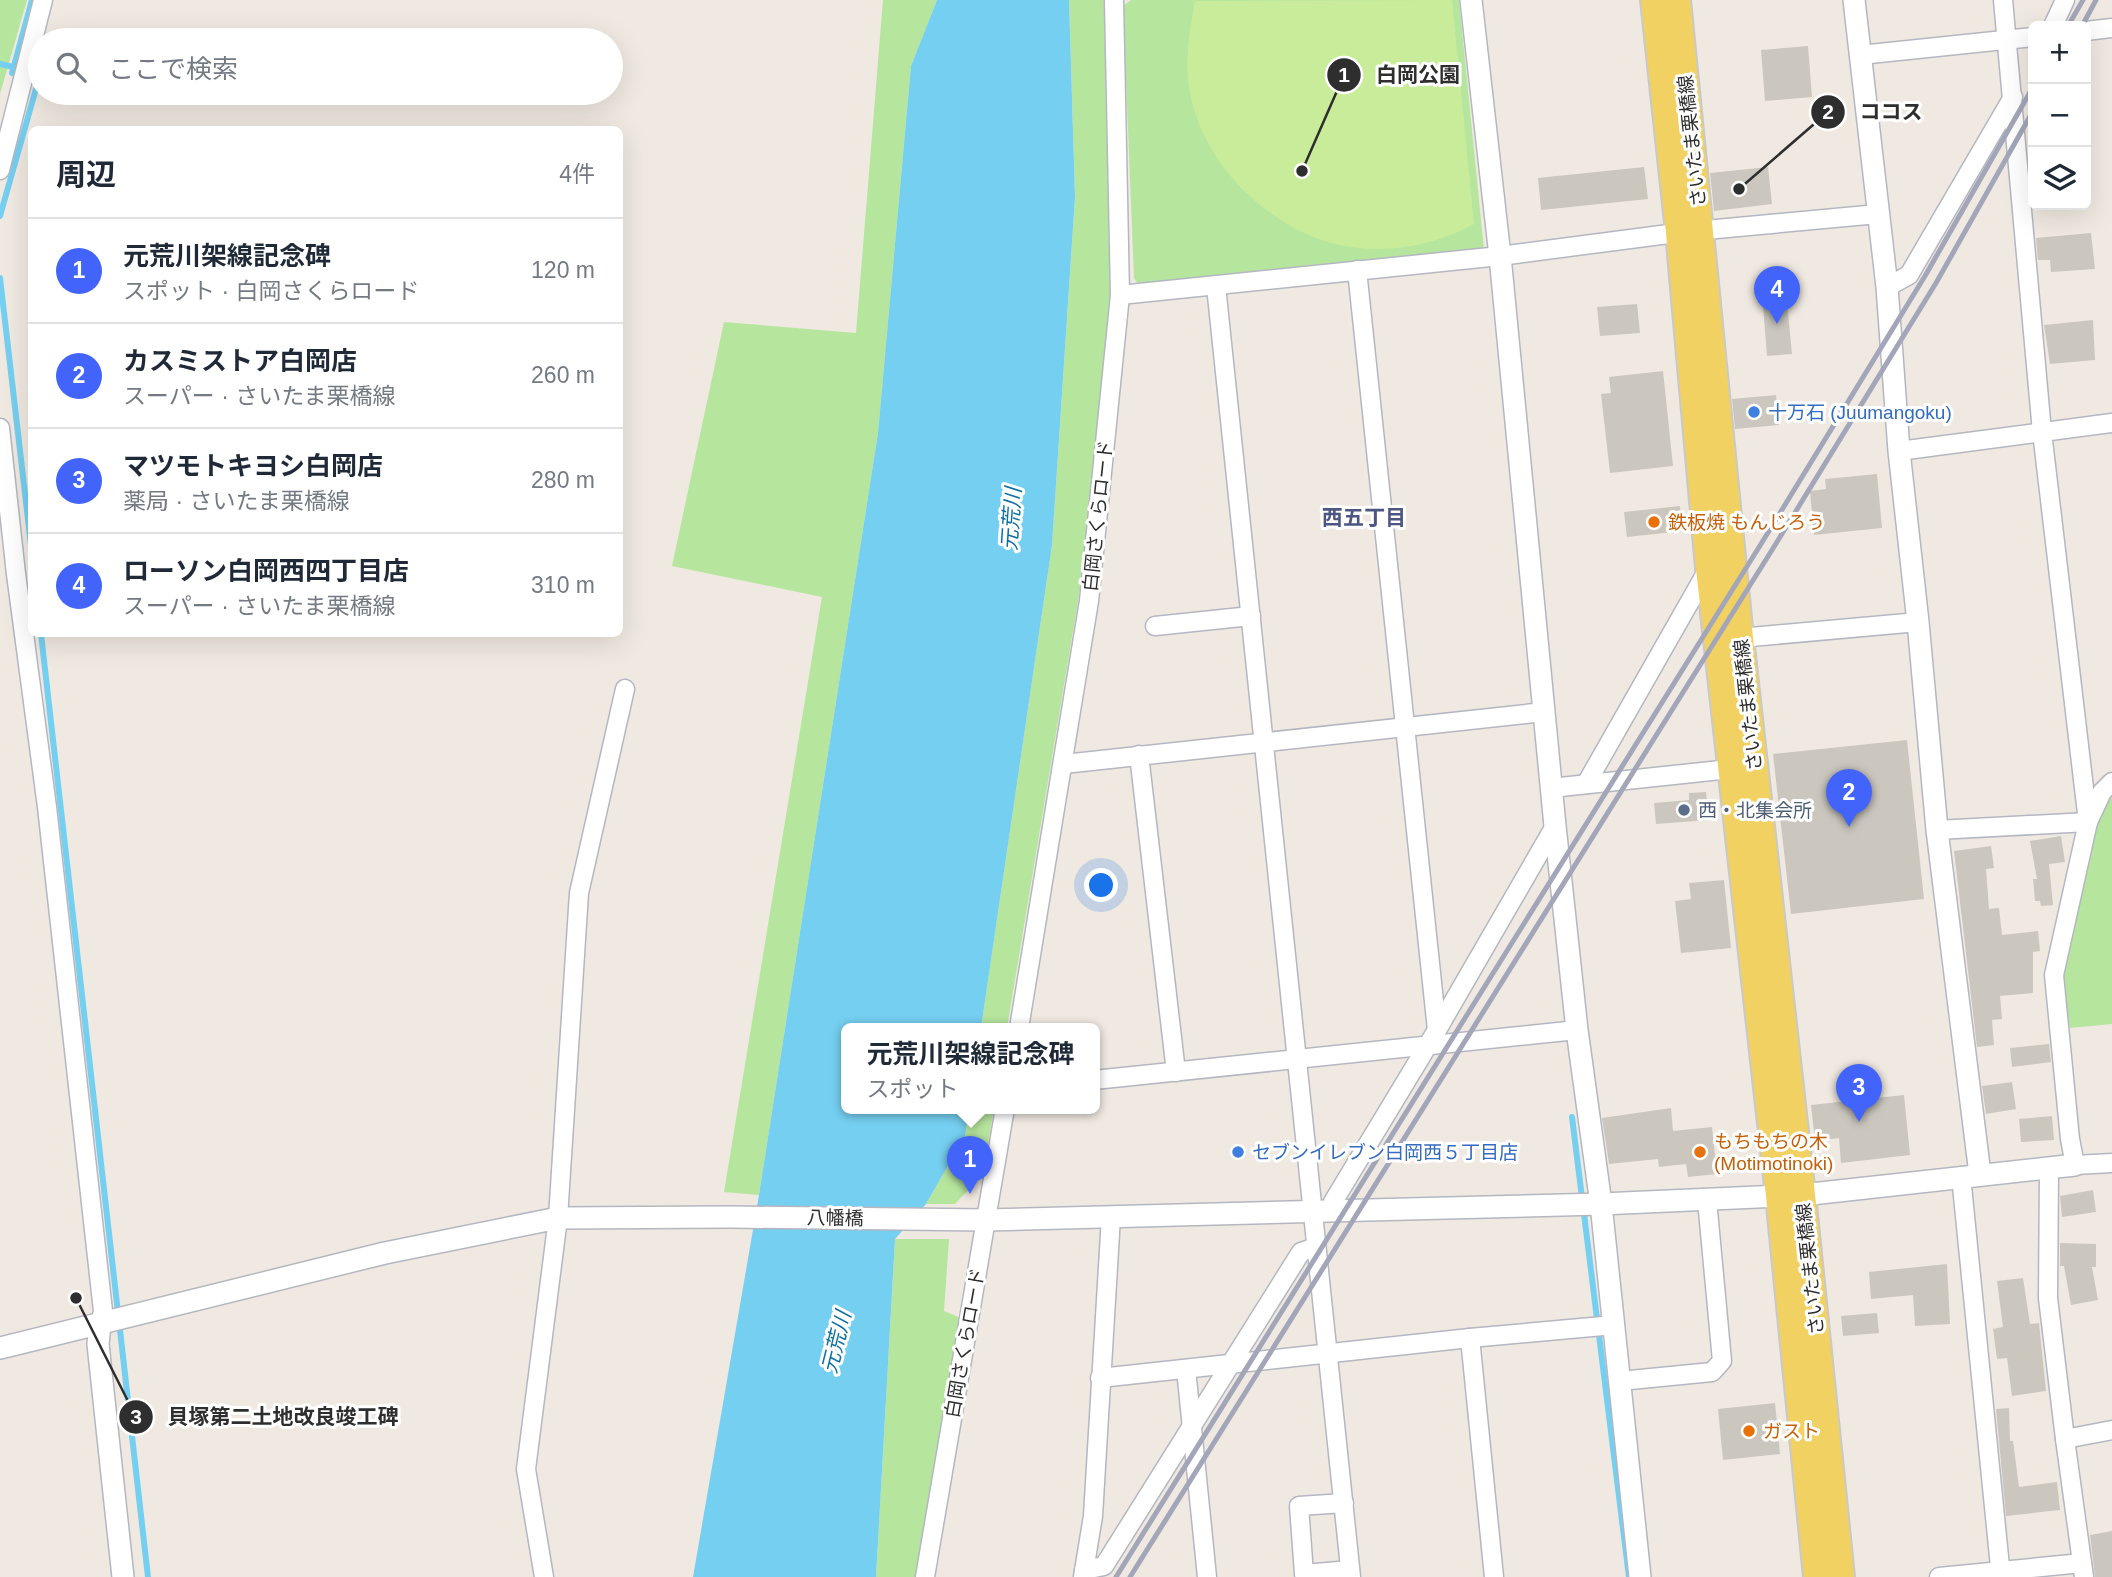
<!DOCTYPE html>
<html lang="ja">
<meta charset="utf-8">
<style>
:root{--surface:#fff;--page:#f6f6f7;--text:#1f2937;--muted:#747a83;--line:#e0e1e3;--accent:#4264fb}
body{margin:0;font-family:Helvetica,"Noto Sans JP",sans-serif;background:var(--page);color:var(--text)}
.controls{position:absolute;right:21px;top:21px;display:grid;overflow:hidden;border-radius:10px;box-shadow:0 7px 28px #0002}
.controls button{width:63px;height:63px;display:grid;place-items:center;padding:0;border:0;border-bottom:2px solid var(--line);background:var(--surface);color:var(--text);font:35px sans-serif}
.you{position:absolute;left:1102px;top:886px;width:24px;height:24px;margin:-18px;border:5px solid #fff;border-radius:50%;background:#1a73e8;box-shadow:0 0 0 10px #1a73e833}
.badge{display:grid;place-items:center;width:46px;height:46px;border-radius:50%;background:var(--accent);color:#fff;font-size:23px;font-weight:700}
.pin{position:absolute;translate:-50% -58px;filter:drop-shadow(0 2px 4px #0008)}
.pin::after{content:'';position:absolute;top:37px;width:24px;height:21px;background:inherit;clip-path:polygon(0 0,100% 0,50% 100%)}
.popup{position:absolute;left:841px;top:1023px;width:259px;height:91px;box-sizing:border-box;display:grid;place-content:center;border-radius:10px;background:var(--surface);filter:drop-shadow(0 2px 5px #0005);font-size:23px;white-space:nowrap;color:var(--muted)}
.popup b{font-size:26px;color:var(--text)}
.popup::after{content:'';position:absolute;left:50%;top:100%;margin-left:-14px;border:14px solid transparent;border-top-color:var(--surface)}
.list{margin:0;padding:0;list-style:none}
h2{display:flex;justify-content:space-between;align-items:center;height:91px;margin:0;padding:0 28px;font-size:30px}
h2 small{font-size:23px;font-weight:400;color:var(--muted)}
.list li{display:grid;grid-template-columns:46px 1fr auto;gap:21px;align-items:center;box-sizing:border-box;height:105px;padding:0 28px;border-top:2px solid var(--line)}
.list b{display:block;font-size:26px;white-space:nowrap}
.list p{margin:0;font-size:23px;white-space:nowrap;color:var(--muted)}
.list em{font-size:23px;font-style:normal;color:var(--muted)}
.icon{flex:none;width:38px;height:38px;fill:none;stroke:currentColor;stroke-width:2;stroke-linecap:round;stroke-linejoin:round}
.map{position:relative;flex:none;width:2112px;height:1577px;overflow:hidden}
.search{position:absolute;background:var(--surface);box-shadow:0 7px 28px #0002;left:28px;top:28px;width:595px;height:77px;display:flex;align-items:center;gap:18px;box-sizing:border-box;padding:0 24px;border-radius:38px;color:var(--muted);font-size:26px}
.panel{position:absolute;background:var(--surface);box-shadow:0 7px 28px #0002;left:28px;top:126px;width:595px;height:511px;border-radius:10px}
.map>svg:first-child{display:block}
.green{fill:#b6e59e}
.pitch{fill:#c9ec9a}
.water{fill:#75cff0}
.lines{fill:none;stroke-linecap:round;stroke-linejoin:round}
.stream{stroke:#75cff0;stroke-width:6}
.building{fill:#cbc7bf}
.minor-casing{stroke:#b4b7c1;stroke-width:21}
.tertiary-casing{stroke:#b4b7c1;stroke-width:24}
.primary-casing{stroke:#c9c9c9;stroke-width:30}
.minor{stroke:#fff;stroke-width:18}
.tertiary{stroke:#fff;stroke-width:21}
.primary{stroke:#f2d163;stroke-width:26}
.rail{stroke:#a3a6b8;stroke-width:5}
.shop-dot{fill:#3f7fe0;stroke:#fff;stroke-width:2.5}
.food-dot{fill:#e8710a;stroke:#fff;stroke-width:2.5}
.service-dot{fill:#5c6f8a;stroke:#fff;stroke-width:2.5}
.labels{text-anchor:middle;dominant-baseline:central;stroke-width:6;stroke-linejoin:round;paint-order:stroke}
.street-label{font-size:19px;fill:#2e2e2e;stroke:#fff}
.shop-label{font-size:19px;fill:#366cbe;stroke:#fff;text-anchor:start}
.food-label{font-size:19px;fill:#c56008;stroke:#fff;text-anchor:start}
.service-label{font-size:19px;fill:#4e5e75;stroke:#fff;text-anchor:start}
.neighbourhood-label{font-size:21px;font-weight:bold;fill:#4d5680;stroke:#fff}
.water-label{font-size:21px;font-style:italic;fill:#0d6fa3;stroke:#fff}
.leader{fill:none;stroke:#2e2e2e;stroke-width:2.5}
.callout-dot{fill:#2e2e2e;stroke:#fff;stroke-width:2.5}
.mark-label{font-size:21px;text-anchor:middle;font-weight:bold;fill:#fff}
.callout-label{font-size:21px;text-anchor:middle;font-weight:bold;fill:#2e2e2e;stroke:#fff;stroke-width:6;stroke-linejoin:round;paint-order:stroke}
</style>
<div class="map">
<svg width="2112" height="1577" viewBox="0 0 2112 1577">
<rect width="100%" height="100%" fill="#efe9e1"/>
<g class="green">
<polygon points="0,0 27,0 0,94"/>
<polygon points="883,0 937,0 911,66 878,433 759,1195 724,1192 822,597 672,566 724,322 856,333"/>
<polygon points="1069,0 1104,0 1110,308 1085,559 1007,1028 981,1028 1052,545 1075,197"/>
<polygon points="1131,0 1459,0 1484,250 1138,284 1134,278 1123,6"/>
<polygon points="2112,793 2112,1024 2070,1028 2062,974 2104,798"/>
<polygon points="969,1108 994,1108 983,1174 955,1204 926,1204 965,1136"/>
<polygon points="895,1239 949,1239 944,1311 961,1318 918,1577 876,1577"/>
</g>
<path class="pitch" d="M1452,0l22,224c-36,19 -73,28 -114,24 -76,-6 -150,-73 -168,-146 -9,-33 -3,-68 3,-101z"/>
<polygon class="water" points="937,0 1069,0 1075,197 1052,545 981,1028 846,1028 846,1108 969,1108 965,1136 926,1204 895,1239 876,1577 693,1577 759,1195 878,433 911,66"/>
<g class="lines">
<g class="stream">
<polyline points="0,64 13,67"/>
<polyline points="0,216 39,78 12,73 32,0"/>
<polyline points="0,278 32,554"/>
<polyline points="41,634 148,1577"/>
<polyline points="1572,1117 1629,1577"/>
</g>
</g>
<g class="building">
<polygon points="1808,46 1812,97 1765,101 1761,50"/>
<polygon points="1644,167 1648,199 1541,210 1538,178"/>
<polygon points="1768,167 1772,204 1714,211 1710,173"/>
<polygon points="2091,233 2095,269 2051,272 2050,260 2038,260 2036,238"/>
<polygon points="1786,292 1792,354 1767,356 1762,294"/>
<polygon points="1637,304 1640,333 1600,336 1597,307"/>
<polygon points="2093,320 2095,360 2050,364 2044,325"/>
<polygon points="1663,371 1673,466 1610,473 1601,394 1611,393 1609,377"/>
<polygon points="1776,395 1779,425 1735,429 1732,399"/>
<polygon points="1877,474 1882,528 1814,535 1810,491 1826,489 1825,479"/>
<polygon points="1680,506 1683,531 1627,537 1624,512"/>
<polygon points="1907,740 1924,899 1791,914 1773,754"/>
<polygon points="1706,792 1709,820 1656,824 1654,803 1689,800 1689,793"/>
<polygon points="2061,836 2065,862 2049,864 2053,905 2041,906 2040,901 2035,901 2033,879 2037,879 2030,841"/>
<polygon points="1991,846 1994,868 1986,869 1989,909 1999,908 2002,935 2038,931 2040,951 2033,952 2033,993 2000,996 2002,1019 1992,1020 1994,1045 1977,1047 1954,851"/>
<polygon points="1724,880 1731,948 1681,953 1675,901 1691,899 1689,883"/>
<polygon points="2049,1044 2051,1062 2012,1067 2010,1048"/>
<polygon points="2012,1082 2016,1109 1986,1114 1982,1086"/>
<polygon points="1904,1095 1910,1155 1841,1163 1839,1138 1815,1141 1811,1105"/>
<polygon points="1671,1108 1673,1131 1712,1127 1717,1174 1688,1177 1686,1164 1659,1167 1658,1159 1609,1164 1602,1118"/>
<polygon points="2052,1116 2054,1140 2021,1142 2019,1119"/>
<polygon points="2093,1190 2096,1212 2062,1217 2060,1196"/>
<polygon points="2060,1243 2096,1244 2096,1267 2092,1267 2098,1300 2071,1305 2064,1266 2060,1266"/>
<polygon points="1947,1264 1950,1324 1915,1326 1913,1295 1871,1299 1869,1272"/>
<polygon points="2023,1278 2030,1324 2039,1323 2046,1391 2012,1396 2007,1358 1997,1359 1993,1329 2003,1327 1997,1281"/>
<polygon points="1877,1313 1879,1333 1843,1336 1841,1316"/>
<polygon points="1775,1403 1780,1454 1723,1460 1718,1409"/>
<polygon points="2009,1408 2010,1441 2013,1441 2019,1487 2057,1482 2060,1510 2006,1516 1996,1409"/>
<polygon points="2112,1531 2112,1577 2095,1577 2090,1535"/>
</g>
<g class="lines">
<defs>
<g id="minor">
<polyline points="2003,0 2042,432 2088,822"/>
<polyline points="2053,26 2065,0"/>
<polyline points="2086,31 2112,28"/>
<polyline points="1860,55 2033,37"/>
<polyline points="0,170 43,0"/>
<polyline points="1357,270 1437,1030"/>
<polyline points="1216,286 1351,1577"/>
<polyline points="1887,287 1909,275 2013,97"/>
<polyline points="1120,295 1500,256 1684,232 1878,214"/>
<polyline points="0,428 16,574 47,807 103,1311 100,1325"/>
<polyline points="1899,451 2112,423"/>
<polyline points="1155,626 1251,616"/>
<polyline points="1740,638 1918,622"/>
<polyline points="1139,755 1176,1072"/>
<polyline points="1064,764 1544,712"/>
<polyline points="2112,782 2102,792 2088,822 2054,975 2070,1139 2075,1165 2112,1163"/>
<polyline points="1586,784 1709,568"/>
<polyline points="1551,788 1730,769"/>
<polyline points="1937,830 2088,822"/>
<polyline points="1019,1028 1089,601 1120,295 1114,0"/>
<polyline points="1094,1080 1577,1030"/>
<polyline points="2049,1168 2048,1298 2065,1439 2084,1577"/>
<polyline points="1961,1176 2001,1577"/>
<polyline points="1333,1210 1333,1202 1437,1030 1555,826"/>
<polyline points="1470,1338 1494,1577"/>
<polyline points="1186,1369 1207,1577"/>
<polyline points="1100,1378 1470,1338 1614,1325"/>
<polyline points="1620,1381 1712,1372 1722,1361 1707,1200"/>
<polyline points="2065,1439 2112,1430"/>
<polyline points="1344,1503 1299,1506 1304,1574 1350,1570"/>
<polyline points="1084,1570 1104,1566 1301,1252 1316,1247"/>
<polyline points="544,1577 526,1469 558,1218 579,893 625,689"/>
<polyline points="925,1577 1005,1108"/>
<polyline points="1083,1577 1093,1516 1111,1217"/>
<polyline points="1939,1577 2082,1563"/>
</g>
<g id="tertiary">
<polyline points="1471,0 1500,256 1555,826 1577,1030 1601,1204 1640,1577"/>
<polyline points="1854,0 1887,287 1899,451 1918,622 1937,830 1980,1174"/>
<polyline points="100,1325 98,1344 123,1577"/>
<polyline points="0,1348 385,1253 558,1218 731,1217 985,1220 1601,1204 1802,1195 2075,1165"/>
</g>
<g id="primary">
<polyline points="1654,0 1679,232 1709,568 1779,1195 1817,1577"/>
<polyline points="1677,0 1740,638 1802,1195 1841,1577"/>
</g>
</defs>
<use href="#minor" class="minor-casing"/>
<use href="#tertiary" class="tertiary-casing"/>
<use href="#primary" class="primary-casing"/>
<use href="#minor" class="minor"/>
<use href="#tertiary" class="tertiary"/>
<use href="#primary" class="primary"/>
<g class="rail">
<polyline points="2068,26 2083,0"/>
<polyline points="2082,26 2096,0"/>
<polyline points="1116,1577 1761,544 1925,276 2033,87"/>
<polyline points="1130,1577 1772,550 1936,283 2033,111"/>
</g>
</g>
<g class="shop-dot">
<circle cx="1754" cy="412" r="7"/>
<circle cx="1238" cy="1152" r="7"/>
</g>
<g class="food-dot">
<circle cx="1654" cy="522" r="7"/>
<circle cx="1700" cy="1152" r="7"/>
<circle cx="1749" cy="1431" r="7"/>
</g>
<circle class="service-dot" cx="1684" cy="810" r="7"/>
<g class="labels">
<g class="street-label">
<text transform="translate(1692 141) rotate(-96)">さいたま栗橋線</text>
<text transform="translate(1098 516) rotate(-84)">白岡さくらロード</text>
<text transform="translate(1748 705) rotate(-96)">さいたま栗橋線</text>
<text transform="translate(835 1218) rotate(1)">八幡橋</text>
<text transform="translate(1810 1269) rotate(-96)">さいたま栗橋線</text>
<text transform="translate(965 1343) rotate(-80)">白岡さくらロード</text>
</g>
<g class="shop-label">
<text x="1768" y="412">十万石 (Juumangoku)</text>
<text x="1252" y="1152">セブンイレブン白岡西５丁目店</text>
</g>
<g class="food-label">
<text x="1668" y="522">鉄板焼 もんじろう</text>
<text x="1714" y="1141">もちもちの木<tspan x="1714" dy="22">(Motimotinoki)</tspan></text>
<text x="1763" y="1431">ガスト</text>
</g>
<g class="service-label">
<text x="1698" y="810">西・北集会所</text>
</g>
<g class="neighbourhood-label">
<text x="1364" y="517">西五丁目</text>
</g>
<g class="water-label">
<text transform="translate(1011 519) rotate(-86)">元荒川</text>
<text transform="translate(836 1342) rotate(-76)">元荒川</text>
</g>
</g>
<path class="leader" d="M1302 171L1344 75M1739 189L1828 112M76 1298L136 1417"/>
<g class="callout-dot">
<circle cx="1302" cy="171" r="7"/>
<circle cx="1739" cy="189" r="7"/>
<circle cx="76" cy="1298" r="7"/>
<circle cx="1344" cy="75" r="18"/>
<circle cx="1828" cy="112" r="18"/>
<circle cx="136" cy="1417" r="18"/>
</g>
<g class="mark-label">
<text x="1344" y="82">1</text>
<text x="1828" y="119">2</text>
<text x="136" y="1424">3</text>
</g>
<g class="callout-label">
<text x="1418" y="82">白岡公園</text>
<text x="1891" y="119">ココス</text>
<text x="283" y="1424">貝塚第二土地改良竣工碑</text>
</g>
</svg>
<div class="controls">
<button>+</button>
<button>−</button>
<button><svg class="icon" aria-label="layers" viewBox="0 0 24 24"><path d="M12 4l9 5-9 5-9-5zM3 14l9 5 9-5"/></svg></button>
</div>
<div class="you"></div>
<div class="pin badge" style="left:970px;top:1194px">1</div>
<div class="popup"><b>元荒川架線記念碑</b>スポット</div>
<div class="pin badge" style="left:1849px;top:827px">2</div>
<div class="pin badge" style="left:1859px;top:1122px">3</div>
<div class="pin badge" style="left:1777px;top:324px">4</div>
<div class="search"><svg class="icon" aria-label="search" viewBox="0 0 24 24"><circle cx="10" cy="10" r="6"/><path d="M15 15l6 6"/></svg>ここで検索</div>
<section class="panel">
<h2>周辺<small>4件</small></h2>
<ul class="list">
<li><span class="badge">1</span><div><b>元荒川架線記念碑</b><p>スポット · 白岡さくらロード</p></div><em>120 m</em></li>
<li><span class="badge">2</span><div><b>カスミストア白岡店</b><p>スーパー · さいたま栗橋線</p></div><em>260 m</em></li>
<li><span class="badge">3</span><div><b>マツモトキヨシ白岡店</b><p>薬局 · さいたま栗橋線</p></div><em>280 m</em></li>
<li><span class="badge">4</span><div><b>ローソン白岡西四丁目店</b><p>スーパー · さいたま栗橋線</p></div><em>310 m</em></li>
</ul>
</section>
</div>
